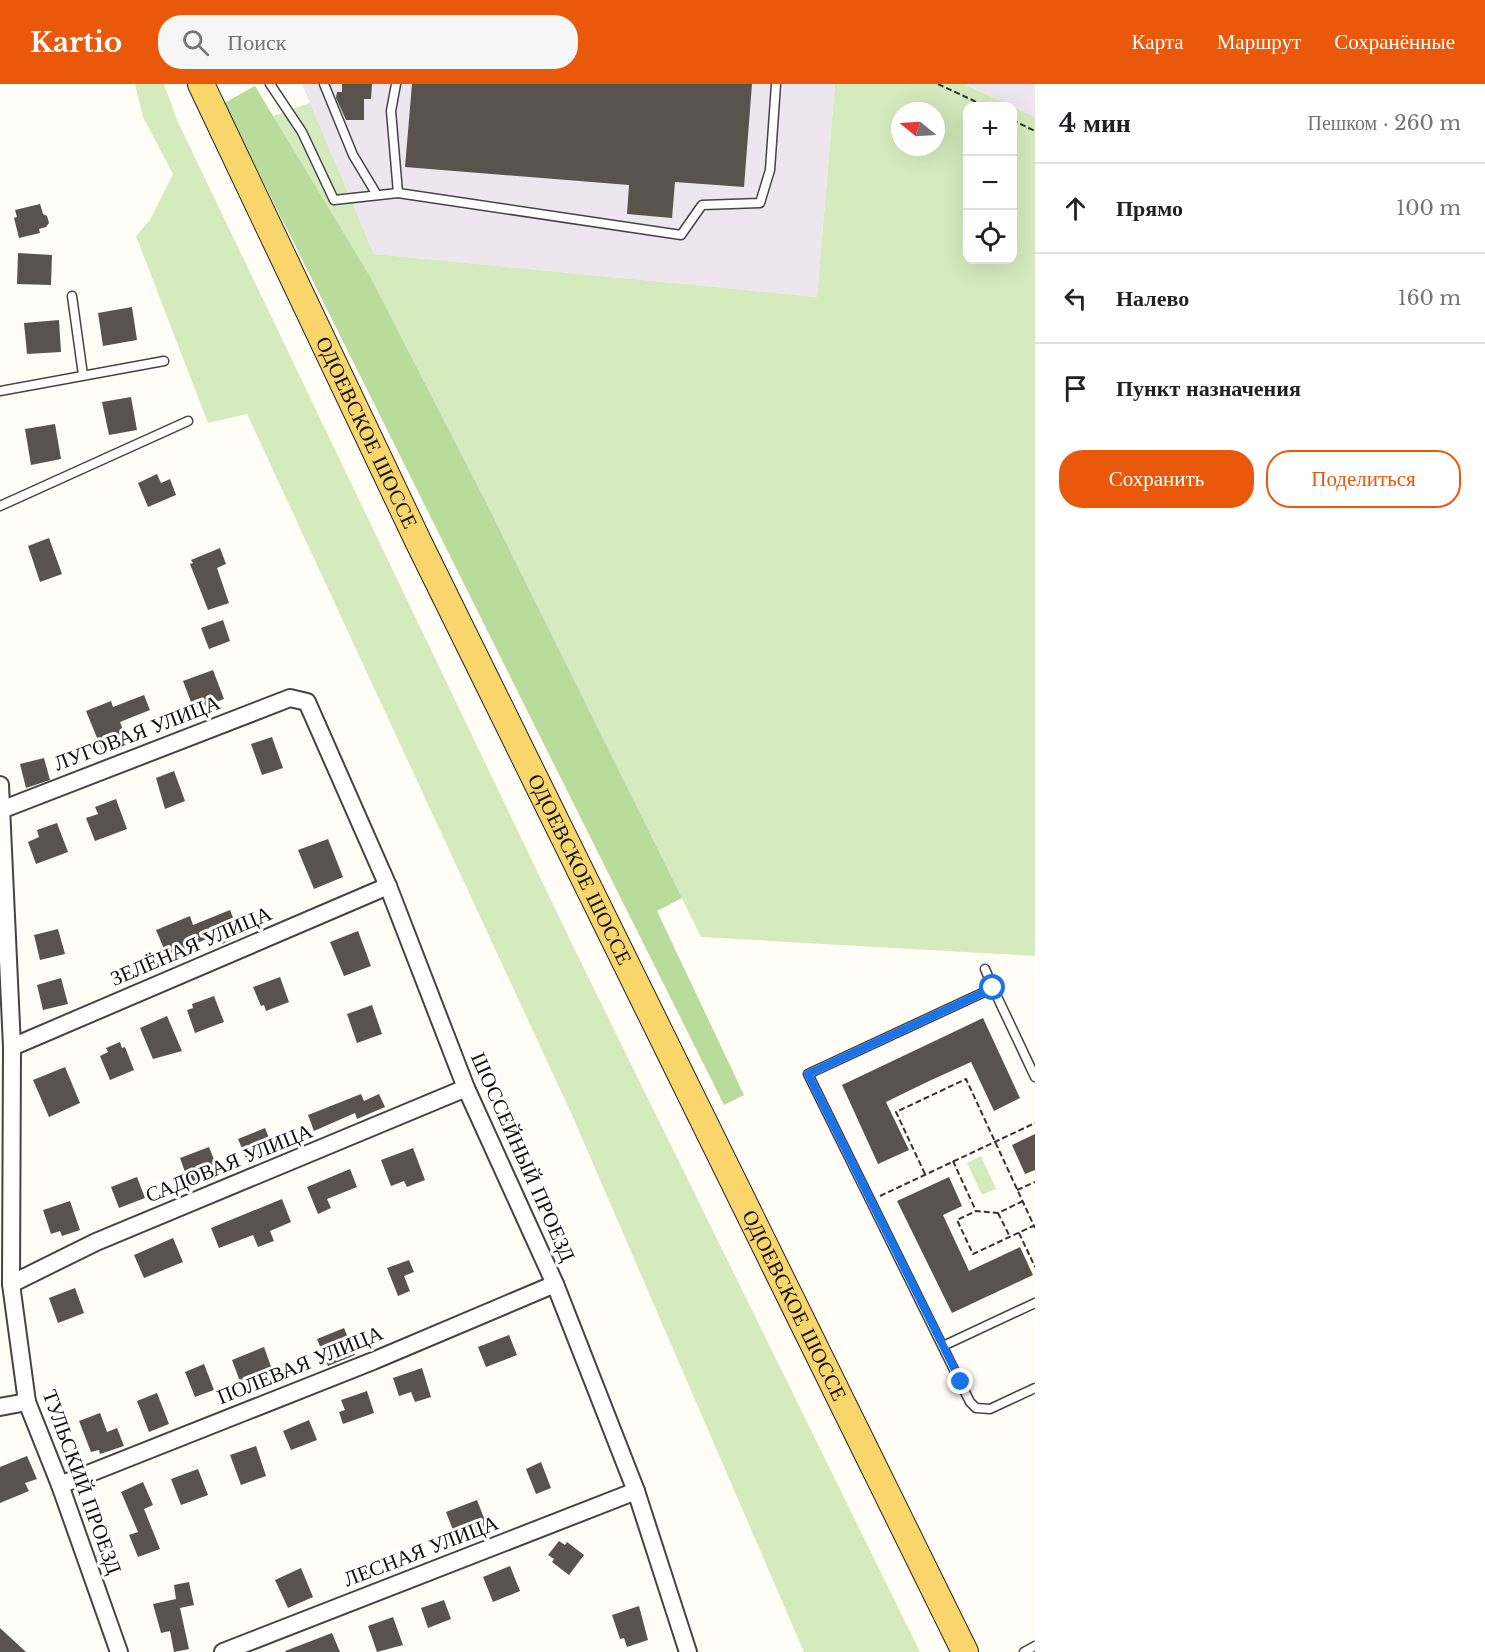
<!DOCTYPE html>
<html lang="ru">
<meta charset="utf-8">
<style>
:root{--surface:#fff;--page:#f6f6f6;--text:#202124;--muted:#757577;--line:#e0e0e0;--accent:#ea580c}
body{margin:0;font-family:"Libre Baskerville",serif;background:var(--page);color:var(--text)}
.controls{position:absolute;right:18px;top:18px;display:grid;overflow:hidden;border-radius:12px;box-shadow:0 6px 24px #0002}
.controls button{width:54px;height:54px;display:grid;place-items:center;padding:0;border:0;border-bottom:2px solid var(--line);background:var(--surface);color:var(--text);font:30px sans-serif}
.compass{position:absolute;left:891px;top:18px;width:54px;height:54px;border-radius:50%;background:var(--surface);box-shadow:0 6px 24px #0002;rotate:288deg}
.stop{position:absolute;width:18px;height:18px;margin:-14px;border:4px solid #1a73e8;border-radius:50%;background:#fff}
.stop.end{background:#1a73e8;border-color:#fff;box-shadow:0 2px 6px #0008}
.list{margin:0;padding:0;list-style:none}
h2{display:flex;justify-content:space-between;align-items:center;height:78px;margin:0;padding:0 24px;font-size:26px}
h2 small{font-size:20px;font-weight:400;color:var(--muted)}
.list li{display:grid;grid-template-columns:39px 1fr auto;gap:18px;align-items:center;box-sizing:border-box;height:90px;padding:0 24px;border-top:2px solid var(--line)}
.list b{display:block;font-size:22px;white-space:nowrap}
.list em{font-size:20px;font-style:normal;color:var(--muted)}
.actions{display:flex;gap:12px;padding:18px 24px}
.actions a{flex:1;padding:14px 0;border:2px solid var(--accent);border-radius:24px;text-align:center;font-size:21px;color:var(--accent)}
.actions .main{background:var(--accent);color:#fff}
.icon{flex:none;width:33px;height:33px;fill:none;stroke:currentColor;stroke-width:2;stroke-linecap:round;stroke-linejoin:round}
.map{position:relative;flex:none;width:1035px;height:1568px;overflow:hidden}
header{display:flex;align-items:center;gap:36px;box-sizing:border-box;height:84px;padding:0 30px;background:var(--accent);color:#fff}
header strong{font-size:28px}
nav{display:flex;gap:33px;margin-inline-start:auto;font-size:21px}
.search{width:420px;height:54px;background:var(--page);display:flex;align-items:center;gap:15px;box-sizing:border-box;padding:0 21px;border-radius:24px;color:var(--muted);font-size:22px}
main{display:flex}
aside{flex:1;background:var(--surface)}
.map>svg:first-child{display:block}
.industrial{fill:#eee6ef}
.green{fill:#d5ebbd;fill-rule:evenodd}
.forest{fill:#b9dc9c}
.building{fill:#5a524d}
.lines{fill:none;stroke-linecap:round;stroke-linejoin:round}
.service-casing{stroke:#444;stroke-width:11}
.minor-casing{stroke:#444;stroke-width:20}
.primary-casing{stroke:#222;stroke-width:28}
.path{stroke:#333;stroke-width:2;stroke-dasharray:6 3;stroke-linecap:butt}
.service{stroke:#fff;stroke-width:8}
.minor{stroke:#fff;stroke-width:16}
.primary{stroke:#f9d66b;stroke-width:26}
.route{stroke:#1a73e8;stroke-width:8}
.labels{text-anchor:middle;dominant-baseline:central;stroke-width:6;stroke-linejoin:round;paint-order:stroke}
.street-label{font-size:21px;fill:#111;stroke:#fff}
</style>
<header>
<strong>Kartio</strong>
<div class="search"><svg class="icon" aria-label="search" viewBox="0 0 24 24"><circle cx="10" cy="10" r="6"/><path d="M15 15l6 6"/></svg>Поиск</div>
<nav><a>Карта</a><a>Маршрут</a><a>Сохранённые</a></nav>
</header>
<main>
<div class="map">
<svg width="1035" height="1568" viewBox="0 0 1035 1568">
<rect width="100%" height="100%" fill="#fffdf5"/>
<g class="industrial">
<polygon points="302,0 835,0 817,213 374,170"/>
<polygon points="964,0 1035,0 1035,33"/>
</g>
<g class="green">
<polygon points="135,0 164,0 177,36 573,862 920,1568 804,1568 572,1031 247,330 208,339 136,152 150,136 173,90 143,33"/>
<path d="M835,0h129l71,33v839l-334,-19 -214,-433 -116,-226 -98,-162 37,-13 64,151 443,43zM968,22h44v154h-44zM900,27h36v36h-36z"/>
<polygon points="981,1072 996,1105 982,1111 967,1079"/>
</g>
<polygon class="forest" points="255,2 371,194 487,420 682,814 657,827 744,1011 724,1021 224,19"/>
<g class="building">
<polygon points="342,0 372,0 371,15 364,15 364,36 346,36 336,14 337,8 342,8"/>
<polygon points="412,0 752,0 744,103 675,98 672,134 627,130 629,101 405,83"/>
<polygon points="40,120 43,130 47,132 49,139 46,143 39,145 40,149 19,154 14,134 17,133 15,126"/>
<polygon points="18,169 52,171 51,201 17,200"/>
<polygon points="132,223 137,256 103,262 98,229"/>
<polygon points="59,236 61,268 27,270 24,239"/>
<polygon points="131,313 137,346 109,351 102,318"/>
<polygon points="55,340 61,375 31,381 25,345"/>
<polygon points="157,390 161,399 170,395 176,411 148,423 138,399"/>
<polygon points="49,454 62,490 40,498 28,462"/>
<polygon points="220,464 226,480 217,484 229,519 208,526 190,480 193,479 191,476"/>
<polygon points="223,536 230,557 209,565 201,544"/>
<polygon points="213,586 224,615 194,626 183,597"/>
<polygon points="144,611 150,626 120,638 127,656 102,666 86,627 111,617 113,623"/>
<polygon points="272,653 283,684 262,691 251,660"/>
<polygon points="44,674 50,696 26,704 20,680"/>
<polygon points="174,687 185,717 165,725 156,694"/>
<polygon points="116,715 127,745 95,757 86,734 98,730 95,723"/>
<polygon points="57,739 68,768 36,780 28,758 39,753 37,746"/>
<polygon points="328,755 343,793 314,805 298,766"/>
<polygon points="230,826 240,852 222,860 218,850 167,872 156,846 190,832 193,841"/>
<polygon points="58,845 65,870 40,876 34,851"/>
<polygon points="358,847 371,882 344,892 330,858"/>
<polygon points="280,893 289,918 266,927 264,921 261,922 253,903"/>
<polygon points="61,894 68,920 43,926 37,901"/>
<polygon points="214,912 224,938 195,949 187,926 193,924 192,920"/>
<polygon points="372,921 382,950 357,959 347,930"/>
<polygon points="167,932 182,967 153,975 140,944"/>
<polygon points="983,934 1020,1014 994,1027 971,978 927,998 886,1018 909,1066 878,1080 842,1001"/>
<polygon points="120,958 122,964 125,963 134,986 110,996 100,972 108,968 106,964"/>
<polygon points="65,983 80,1019 49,1033 33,996"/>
<polygon points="361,1010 364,1017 379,1010 385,1023 357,1035 355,1029 314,1047 308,1031"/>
<polygon points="265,1044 273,1064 246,1074 238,1055"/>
<polygon points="1035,1050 1035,1086 1025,1090 1012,1061"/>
<polygon points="209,1063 219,1088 189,1099 180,1074"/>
<polygon points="413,1064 425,1096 407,1103 404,1097 391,1102 381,1076"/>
<polygon points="350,1085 357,1103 327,1115 331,1124 318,1130 307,1103"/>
<polygon points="137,1093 145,1114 119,1124 111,1103"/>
<polygon points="949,1093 962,1122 943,1131 969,1187 1020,1163 1033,1191 952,1229 897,1117"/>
<polygon points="282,1115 291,1138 270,1147 274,1157 258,1163 253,1151 219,1164 211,1144"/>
<polygon points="70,1117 80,1146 62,1152 60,1147 51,1150 43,1126"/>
<polygon points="173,1154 183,1178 144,1194 134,1171"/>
<polygon points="409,1176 414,1188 404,1192 410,1207 398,1212 387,1184"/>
<polygon points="75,1204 84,1229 58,1239 49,1214"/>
<polygon points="344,1244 355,1271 328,1282 317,1255"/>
<polygon points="509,1251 517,1271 486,1283 478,1263"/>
<polygon points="264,1263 274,1291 242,1303 232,1276"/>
<polygon points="204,1280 214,1306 195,1313 185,1288"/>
<polygon points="422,1284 431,1313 415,1318 411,1308 399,1312 393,1294"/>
<polygon points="367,1307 374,1329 343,1340 339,1328 345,1326 341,1316"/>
<polygon points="157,1309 169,1340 149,1348 137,1317"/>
<polygon points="100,1329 107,1348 117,1344 124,1362 100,1370 99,1366 91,1368 79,1337"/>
<polygon points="309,1336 317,1356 291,1366 283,1347"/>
<polygon points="256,1362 266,1392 241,1401 230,1371"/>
<polygon points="27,1372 37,1395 25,1399 29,1407 0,1419 0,1383"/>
<polygon points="541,1378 551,1404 536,1410 526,1385"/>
<polygon points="198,1385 208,1411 181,1421 171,1395"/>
<polygon points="143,1398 153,1421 144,1425 160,1465 138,1473 129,1451 138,1448 121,1408"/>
<polygon points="477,1416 489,1447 475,1452 472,1444 455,1451 446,1428"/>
<polygon points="559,1457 565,1461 567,1458 584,1471 569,1491 552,1478 554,1475 548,1471"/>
<polygon points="510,1482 520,1507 493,1518 483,1493"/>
<polygon points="301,1484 313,1513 288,1524 275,1496"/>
<polygon points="189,1498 194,1521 180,1524 189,1565 174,1568 170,1547 161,1549 153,1520 176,1515 174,1501"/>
<polygon points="444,1516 451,1535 428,1544 421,1524"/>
<polygon points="639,1522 648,1556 627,1563 624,1554 620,1555 612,1531"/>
<polygon points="393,1533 403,1561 377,1568 368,1542"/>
<polygon points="0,1544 26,1568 0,1568"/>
<polygon points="332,1549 340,1568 286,1568 285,1567"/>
</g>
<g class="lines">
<defs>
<g id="service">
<polyline points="270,0 302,48 334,116 398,109 681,151 702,121 760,119 770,86 776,0"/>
<polyline points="324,0 353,71 377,111"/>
<polyline points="396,0 391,27 398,109"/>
<polyline points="72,212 83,291"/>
<polyline points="0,307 164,277"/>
<polyline points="0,422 188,337"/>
<polyline points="985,885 993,904"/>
<polyline points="1035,993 993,904 808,990 970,1318 976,1324 990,1325 1035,1304"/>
<polyline points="943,1262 1035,1219"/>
<polyline points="1024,1568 1035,1562"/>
</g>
<g id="minor">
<polyline points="0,701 12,963 11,1200 27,1318 60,1401 119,1568"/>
<polyline points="1,726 290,614 307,618 388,802 466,1004 555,1200 636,1407 688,1568"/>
<polyline points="12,963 388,802"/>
<polyline points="11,1200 96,1158 466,1004"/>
<polyline points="0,1323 27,1318"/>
<polyline points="60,1401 373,1277 555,1200"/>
<polyline points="223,1568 636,1407"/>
</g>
<g id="primary">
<path id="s1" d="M201,0l217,457 547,1111"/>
</g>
</defs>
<use href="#service" class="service-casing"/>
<use href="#minor" class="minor-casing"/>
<use href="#primary" class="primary-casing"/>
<g class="path">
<polyline points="938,0 985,22"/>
<polyline points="1012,36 1035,47"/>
<polyline points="953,1077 976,1127"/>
<polyline points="925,1090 896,1028 966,995 1035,1144"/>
<polyline points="1017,1106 1035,1098"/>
<polyline points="880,1112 1035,1039"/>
<polyline points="1023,1117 998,1129 976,1127 957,1136 973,1170 1033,1142"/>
<polyline points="998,1129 1010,1153"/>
<polyline points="1019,1149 1035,1183"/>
</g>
<use href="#service" class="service"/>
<use href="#minor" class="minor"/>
<use href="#primary" class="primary"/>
</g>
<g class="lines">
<polyline class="route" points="961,1298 808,990 993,904"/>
</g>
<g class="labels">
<g class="street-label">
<text stroke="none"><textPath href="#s1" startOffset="386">ОДОЕВСКОЕ ШОССЕ</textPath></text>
<text transform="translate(137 649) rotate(-21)">ЛУГОВАЯ УЛИЦА</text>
<text stroke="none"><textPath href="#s1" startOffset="872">ОДОЕВСКОЕ ШОССЕ</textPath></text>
<text transform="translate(191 862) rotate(-23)">ЗЕЛЁНАЯ УЛИЦА</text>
<text transform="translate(523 1073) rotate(66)">ШОССЕЙНЫЙ ПРОЕЗД</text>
<text transform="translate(229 1079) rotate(-22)">САДОВАЯ УЛИЦА</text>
<text stroke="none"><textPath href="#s1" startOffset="1358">ОДОЕВСКОЕ ШОССЕ</textPath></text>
<text transform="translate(300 1281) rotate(-22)">ПОЛЕВАЯ УЛИЦА</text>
<text transform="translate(82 1398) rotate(70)">ТУЛЬСКИЙ ПРОЕЗД</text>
<text transform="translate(421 1467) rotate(-21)">ЛЕСНАЯ УЛИЦА</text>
</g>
</g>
</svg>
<div class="controls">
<button>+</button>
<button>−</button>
<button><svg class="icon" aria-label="locate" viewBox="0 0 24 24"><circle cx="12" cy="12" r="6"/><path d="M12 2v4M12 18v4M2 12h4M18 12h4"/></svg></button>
</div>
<svg class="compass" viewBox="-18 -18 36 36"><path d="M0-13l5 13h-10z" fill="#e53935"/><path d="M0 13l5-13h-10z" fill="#757577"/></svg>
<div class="stop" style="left:993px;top:904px"></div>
<div class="stop end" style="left:961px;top:1298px"></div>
</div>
<aside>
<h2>4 мин<small>Пешком · 260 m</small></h2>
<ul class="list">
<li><svg class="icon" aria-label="ahead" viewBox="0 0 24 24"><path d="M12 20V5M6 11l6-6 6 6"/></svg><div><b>Прямо</b></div><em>100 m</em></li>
<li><svg class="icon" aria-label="left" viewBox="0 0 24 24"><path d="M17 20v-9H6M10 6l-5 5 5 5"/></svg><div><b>Налево</b></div><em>160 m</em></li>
<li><svg class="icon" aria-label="arrive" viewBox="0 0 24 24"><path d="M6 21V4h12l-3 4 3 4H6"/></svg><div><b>Пункт назначения</b></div></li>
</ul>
<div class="actions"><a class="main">Сохранить</a><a>Поделиться</a></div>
</aside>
</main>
